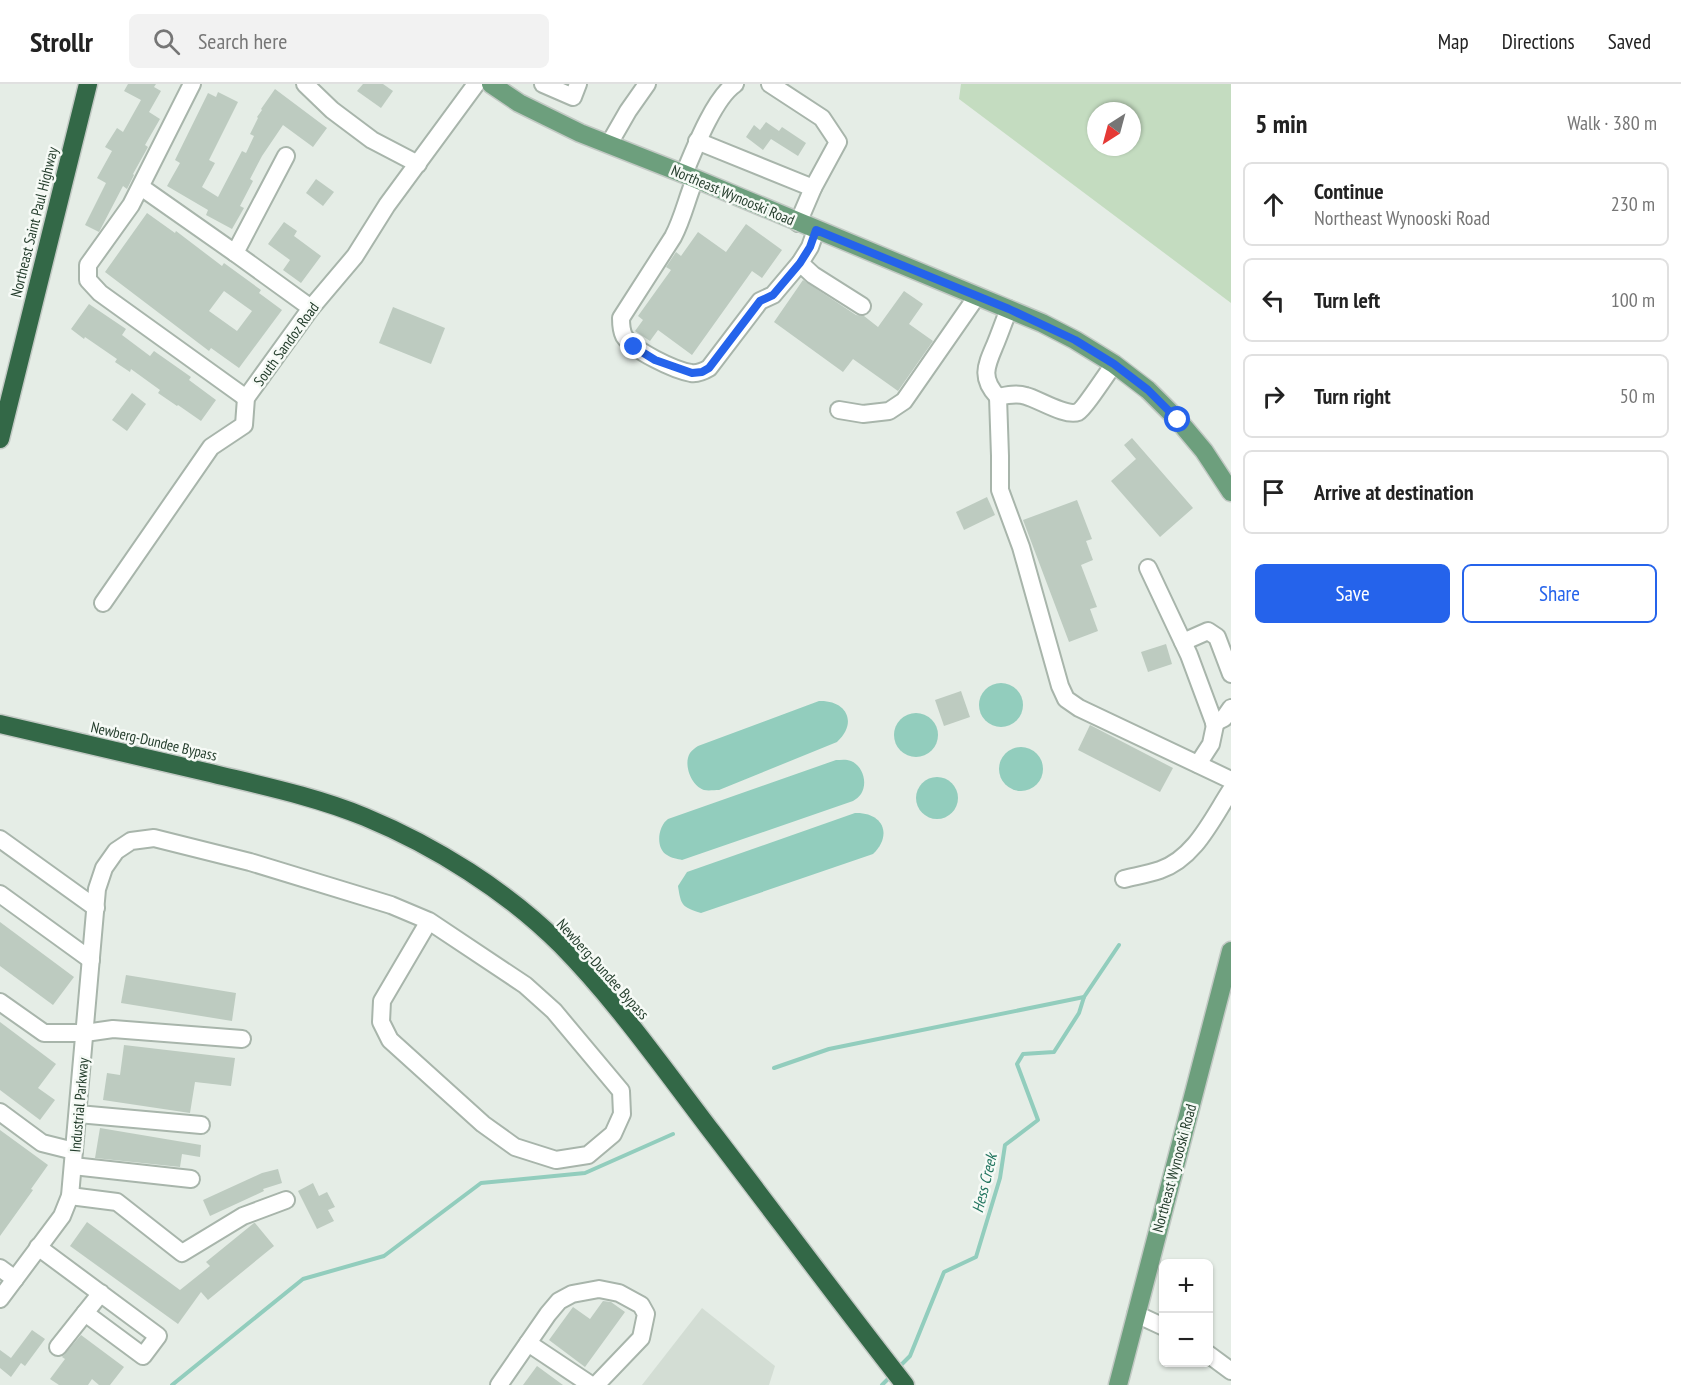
<!DOCTYPE html>
<meta charset="utf-8">
<style>
:root{--surface:#fff;--page:#f2f2f2;--text:#222;--muted:#767676;--line:#e0e0e0;--accent:#2563eb}
body{margin:0;font-family:"PT Sans Narrow",sans-serif;background:var(--page);color:var(--text)}
.controls{position:absolute;right:18px;bottom:18px;display:grid;overflow:hidden;border-radius:9px;box-shadow:0 2px 4px #0004}
.controls button{width:54px;height:54px;display:grid;place-items:center;padding:0;border:0;border-bottom:2px solid var(--line);background:var(--surface);color:var(--text);font:30px sans-serif}
.compass{position:absolute;left:1087px;top:18px;width:54px;height:54px;border-radius:50%;background:var(--surface);box-shadow:0 2px 4px #0004;rotate:216deg}
.stop{position:absolute;width:18px;height:18px;margin:-14px;border:4px solid #2563eb;border-radius:50%;background:#fff}
.stop.end{background:#2563eb;border-color:#fff;box-shadow:0 2px 6px #0008}
.list{margin:0;padding:0;list-style:none}
h2{display:flex;justify-content:space-between;align-items:center;height:78px;margin:0;padding:0 24px;font-size:26px}
h2 small{font-size:20px;font-weight:400;color:var(--muted)}
.list li{display:grid;grid-template-columns:39px 1fr auto;gap:18px;align-items:center;box-sizing:border-box;height:84px;margin:0 12px 12px;padding:0 12px;border:2px solid var(--line);border-radius:9px}
.list b{display:block;font-size:22px;white-space:nowrap}
.list p{margin:0;font-size:20px;white-space:nowrap;color:var(--muted)}
.list em{font-size:20px;font-style:normal;color:var(--muted)}
.actions{display:flex;gap:12px;padding:18px 24px}
.actions a{flex:1;padding:14px 0;border:2px solid var(--accent);border-radius:9px;text-align:center;font-size:21px;color:var(--accent)}
.actions .main{background:var(--accent);color:#fff}
.icon{flex:none;width:33px;height:33px;fill:none;stroke:currentColor;stroke-width:2;stroke-linecap:round;stroke-linejoin:round}
.map{position:relative;flex:none;width:1231px;height:1301px;overflow:hidden}
header{display:flex;align-items:center;gap:36px;box-sizing:border-box;height:84px;padding:0 30px;background:var(--surface);border-bottom:2px solid var(--line)}
header strong{font-size:28px}
nav{display:flex;gap:33px;margin-inline-start:auto;font-size:21px}
.search{width:420px;height:54px;background:var(--page);display:flex;align-items:center;gap:15px;box-sizing:border-box;padding:0 21px;border-radius:9px;color:var(--muted);font-size:22px}
main{display:flex}
aside{flex:1;background:var(--surface)}
.map>svg:first-child{display:block}
.built{fill:#d3ddd4}
.green{fill:#c4dcc0;fill-rule:evenodd}
.water{fill:#92cdbd}
.lines{fill:none;stroke-linecap:round;stroke-linejoin:round}
.stream{stroke:#92cdbd;stroke-width:4}
.building{fill:#bdcbc0;fill-rule:evenodd}
.minor-casing{stroke:#a8b5ab;stroke-width:20}
.major-casing{stroke:#c2c9c4;stroke-width:21}
.highway-casing{stroke:#c2c9c4;stroke-width:21}
.minor{stroke:#fff;stroke-width:16}
.major{stroke:#6d9f7d;stroke-width:18}
.highway{stroke:#336847;stroke-width:18}
.route{stroke:#2563eb;stroke-width:8}
.labels{text-anchor:middle;dominant-baseline:central;stroke-width:5;stroke-linejoin:round;paint-order:stroke}
.street-label{font-size:15px;fill:#253e2d;stroke:#f6faf6}
.water-label{font-size:16px;font-style:italic;fill:#247660;stroke:#f6faf6}
</style>
<header>
<strong>Strollr</strong>
<div class="search"><svg class="icon" aria-label="search" viewBox="0 0 24 24"><circle cx="10" cy="10" r="6"/><path d="M15 15l6 6"/></svg>Search here</div>
<nav><a>Map</a><a>Directions</a><a>Saved</a></nav>
</header>
<main>
<div class="map">
<svg width="1231" height="1301" viewBox="0 0 1231 1301">
<rect width="100%" height="100%" fill="#e5ede6"/>
<polygon class="built" points="702,1224 775,1282 769,1301 642,1301"/>
<path class="green" d="M961,0h270v219l-272,-204zM1096,27h36v36h-36z"/>
<g class="water">
<circle cx="1001" cy="621" r="22"/>
<path d="M819,617c28,-1 39,22 18,41l-118,48c-4,0 -11,1 -15,0 -13,-4 -21,-26 -14,-37 2,-3 5,-5 8,-7z"/>
<circle cx="916" cy="651" r="22"/>
<circle cx="1021" cy="685" r="22"/>
<path d="M836,676c5,0 10,-1 15,1 12,5 17,22 10,33 -2,3 -5,5 -8,7l-171,59c-4,-1 -11,-2 -15,-5 -12,-7 -9,-29 1,-36z"/>
<circle cx="937" cy="714" r="21"/>
<path d="M855,729c28,-1 38,22 18,41l-172,59c-19,-6 -20,-7 -23,-27l9,-14z"/>
</g>
<g class="lines">
<g class="stream">
<polyline points="774,984 829,965 1084,913"/>
<polyline points="899,1283 910,1272 944,1188 976,1173 1000,1094 1005,1061 1038,1036 1017,980 1023,970 1054,968 1079,929 1084,913 1119,861"/>
<polyline points="172,1301 303,1195 384,1172 481,1099 585,1089 673,1050"/>
<polyline points="882,1301 892,1291"/>
</g>
</g>
<g class="building">
<polygon points="128,0 156,0 154,3 161,7 149,28 160,35 145,61 148,63 133,90 134,91 127,105 123,102 99,148 85,141 106,99 97,94 112,67 105,63 117,44 123,48 141,16 124,7"/>
<polygon points="363,0 383,0 393,7 381,24 357,7"/>
<polygon points="275,5 327,44 313,63 283,41 262,72 250,95 253,97 240,122 244,124 232,145 206,131 208,126 167,102 180,79 175,76 208,9 216,13 218,8 238,18 209,76 215,79 202,103 218,113 242,67 246,69 254,52 250,50 258,34 257,33 262,26 261,25"/>
<polygon points="766,38 779,47 782,43 806,59 798,72 771,55 763,66 746,53 754,41 760,46"/>
<polygon points="316,95 334,108 323,122 306,109"/>
<path d="M147,129l28,20 1,-2 46,35 2,-3 37,27 -2,3 23,17 -43,58 -28,-20 -2,3 -104,-79zM224,207l28,20 -15,20 -28,-20z"/>
<polygon points="284,138 297,147 294,152 321,172 301,199 283,186 290,176 268,160"/>
<polygon points="746,140 782,166 762,194 752,187 692,271 658,246 650,257 635,247 643,236 638,232 671,186 666,183 676,168 681,172 698,148 726,168"/>
<polygon points="803,196 856,231 864,232 878,243 904,207 923,220 909,240 933,257 898,307 853,275 843,288 774,238"/>
<polygon points="89,220 126,245 122,251 150,272 154,267 191,293 189,296 216,316 201,337 178,321 177,322 158,309 160,306 131,285 130,288 115,278 117,275 85,253 84,255 71,245"/>
<polygon points="393,223 445,244 431,280 379,259"/>
<polygon points="132,309 146,320 127,347 112,336"/>
<polygon points="1132,354 1193,424 1160,453 1111,397 1136,375 1124,361"/>
<polygon points="987,413 995,431 964,446 956,428"/>
<polygon points="1077,416 1092,455 1086,457 1093,476 1081,481 1097,523 1090,525 1098,547 1069,558 1023,436"/>
<polygon points="1166,560 1172,580 1148,588 1141,568"/>
<polygon points="961,607 970,633 944,642 935,616"/>
<polygon points="1090,641 1173,684 1160,708 1078,666"/>
<polygon points="0,838 74,893 53,921 0,882"/>
<polygon points="126,891 236,909 232,937 121,919"/>
<polygon points="0,938 56,980 38,1004 55,1016 40,1036 0,1006"/>
<polygon points="124,961 235,974 231,1002 195,998 190,1029 103,1016 107,989 120,991"/>
<polygon points="100,1044 201,1061 200,1073 182,1070 180,1083 95,1074"/>
<polygon points="0,1046 48,1081 31,1105 33,1106 0,1152"/>
<polygon points="278,1085 282,1099 263,1105 264,1107 210,1132 203,1116 262,1089"/>
<polygon points="313,1099 319,1112 327,1108 335,1123 328,1126 334,1137 317,1145 298,1107"/>
<polygon points="87,1138 180,1206 210,1182 206,1178 254,1139 255,1139 274,1162 208,1216 201,1208 178,1240 70,1162"/>
<polygon points="603,1217 611,1218 625,1228 585,1283 549,1256 573,1223 590,1235"/>
<polygon points="32,1246 45,1255 25,1282 21,1279 11,1293 0,1284 0,1266 11,1274"/>
<polygon points="81,1251 124,1283 110,1301 99,1301 92,1295 88,1301 59,1301 50,1295 65,1275 62,1273"/>
<polygon points="537,1282 563,1301 523,1301"/>
</g>
<g class="lines">
<defs>
<g id="minor">
<polyline points="192,0 131,121 88,181 88,196 100,209 246,314"/>
<polyline points="305,0 332,26 372,56 418,80"/>
<polyline points="543,0 573,13 578,0"/>
<polyline points="770,0 822,34 838,58 813,104 798,139"/>
<polyline points="697,57 813,104"/>
<polyline points="609,60 628,27 647,0"/>
<polyline points="286,72 235,169 311,224"/>
<path d="M684,90c10,-24 30,-76 51,-90"/>
<path d="M695,95c-8,19 -12,39 -22,58l-52,81c0,6 0,12 3,18 10,15 50,34 67,37 7,1 13,-2 18,-5l51,-67 13,-6 27,-32 10,-16 6,-17"/>
<polyline points="141,103 235,169"/>
<polyline points="800,179 813,191 862,222"/>
<path d="M1009,225c-5,12 -9,24 -14,36 -9,21 -15,33 3,52 9,-2 19,-4 28,-1 12,3 40,21 52,16 6,-3 30,-40 36,-48"/>
<polyline points="998,313 1000,372 1000,406 1021,463 1060,602 1066,615 1079,624 1231,696"/>
<polyline points="839,326 863,330 889,327 904,317 977,212"/>
<polyline points="1148,484 1189,571 1215,641 1211,660 1198,680"/>
<polyline points="103,519 211,363 244,341 246,314 311,224 355,172 387,121 476,0"/>
<polyline points="1183,558 1208,547 1217,553 1231,590"/>
<polyline points="1214,639 1224,634 1231,624"/>
<polyline points="0,755 96,824"/>
<path d="M1124,795c12,-3 24,-5 36,-9 35,-12 52,-51 71,-80"/>
<polyline points="0,810 91,876"/>
<polyline points="0,918 44,949 85,949 113,945 242,955"/>
<polyline points="0,1028 42,1059 74,1067"/>
<polyline points="78,1030 201,1041"/>
<polyline points="73,1082 191,1095"/>
<polyline points="70,1112 117,1118 182,1169 243,1132 286,1116"/>
<polyline points="38,1163 158,1252 143,1272 85,1229 101,1209"/>
<polyline points="0,1184 15,1195"/>
<polyline points="0,1215 62,1132 70,1112 97,805 104,784 116,767 131,757 154,754 250,778 391,821 429,837 525,901 554,927 621,1007 622,1030 613,1050 588,1071 556,1076 515,1063 483,1040 390,956 381,938 382,917 429,837"/>
<polyline points="1136,1230 1164,1243"/>
<polyline points="528,1259 591,1301"/>
<polyline points="58,1263 85,1229"/>
<polyline points="1208,1270 1231,1287"/>
<polyline points="499,1301 548,1230 559,1217 572,1210 599,1205 619,1209 641,1221 646,1230 641,1254 596,1301"/>
</g>
<g id="major">
<polyline points="491,0 519,19 580,49 684,90 977,212 1042,239 1075,256 1114,280 1148,306 1178,336 1204,367 1231,408"/>
<polyline points="1118,1301 1231,867"/>
</g>
<g id="highway">
<polyline points="0,355 88,0"/>
<path d="M0,640c69,16 138,32 206,48 53,13 108,24 159,45 70,29 142,74 196,128 56,57 103,124 151,187 65,85 128,170 193,253"/>
</g>
</defs>
<use href="#minor" class="minor-casing"/>
<use href="#major" class="major-casing"/>
<use href="#highway" class="highway-casing"/>
<use href="#minor" class="minor"/>
<use href="#major" class="major"/>
<use href="#highway" class="highway"/>
</g>
<g class="lines">
<polyline class="route" points="634,263 655,276 692,289 702,288 709,284 760,217 773,211 800,179 810,163 816,146 1009,225 1075,256 1114,280 1148,306 1178,336"/>
</g>
<g class="labels">
<g class="street-label">
<text transform="translate(733 111) rotate(23)">Northeast Wynooski Road</text>
<text transform="translate(34 138) rotate(-76)">Northeast Saint Paul Highway</text>
<text transform="translate(286 260) rotate(-54)">South Sandoz Road</text>
<text transform="translate(154 657) rotate(13)">Newberg-Dundee Bypass</text>
<text transform="translate(603 885) rotate(48)">Newberg-Dundee Bypass</text>
<text transform="translate(79 1021) rotate(-85)">Industrial Parkway</text>
<text transform="translate(1174 1084) rotate(-75)">Northeast Wynooski Road</text>
</g>
<g class="water-label">
<text transform="translate(984 1099) rotate(-76)">Hess Creek</text>
</g>
</g>
</svg>
<div class="controls">
<button>+</button>
<button>−</button>
</div>
<svg class="compass" viewBox="-18 -18 36 36"><path d="M0-13l5 13h-10z" fill="#e53935"/><path d="M0 13l5-13h-10z" fill="#767676"/></svg>
<div class="stop" style="left:1178px;top:336px"></div>
<div class="stop end" style="left:634px;top:263px"></div>
</div>
<aside>
<h2>5 min<small>Walk · 380 m</small></h2>
<ul class="list">
<li><svg class="icon" aria-label="ahead" viewBox="0 0 24 24"><path d="M12 20V5M6 11l6-6 6 6"/></svg><div><b>Continue</b><p>Northeast Wynooski Road</p></div><em>230 m</em></li>
<li><svg class="icon" aria-label="left" viewBox="0 0 24 24"><path d="M17 20v-9H6M10 6l-5 5 5 5"/></svg><div><b>Turn left</b></div><em>100 m</em></li>
<li><svg class="icon" aria-label="right" viewBox="0 0 24 24"><path d="M7 20v-9h11M14 6l5 5-5 5"/></svg><div><b>Turn right</b></div><em>50 m</em></li>
<li><svg class="icon" aria-label="arrive" viewBox="0 0 24 24"><path d="M6 21V4h12l-3 4 3 4H6"/></svg><div><b>Arrive at destination</b></div></li>
</ul>
<div class="actions"><a class="main">Save</a><a>Share</a></div>
</aside>
</main>
